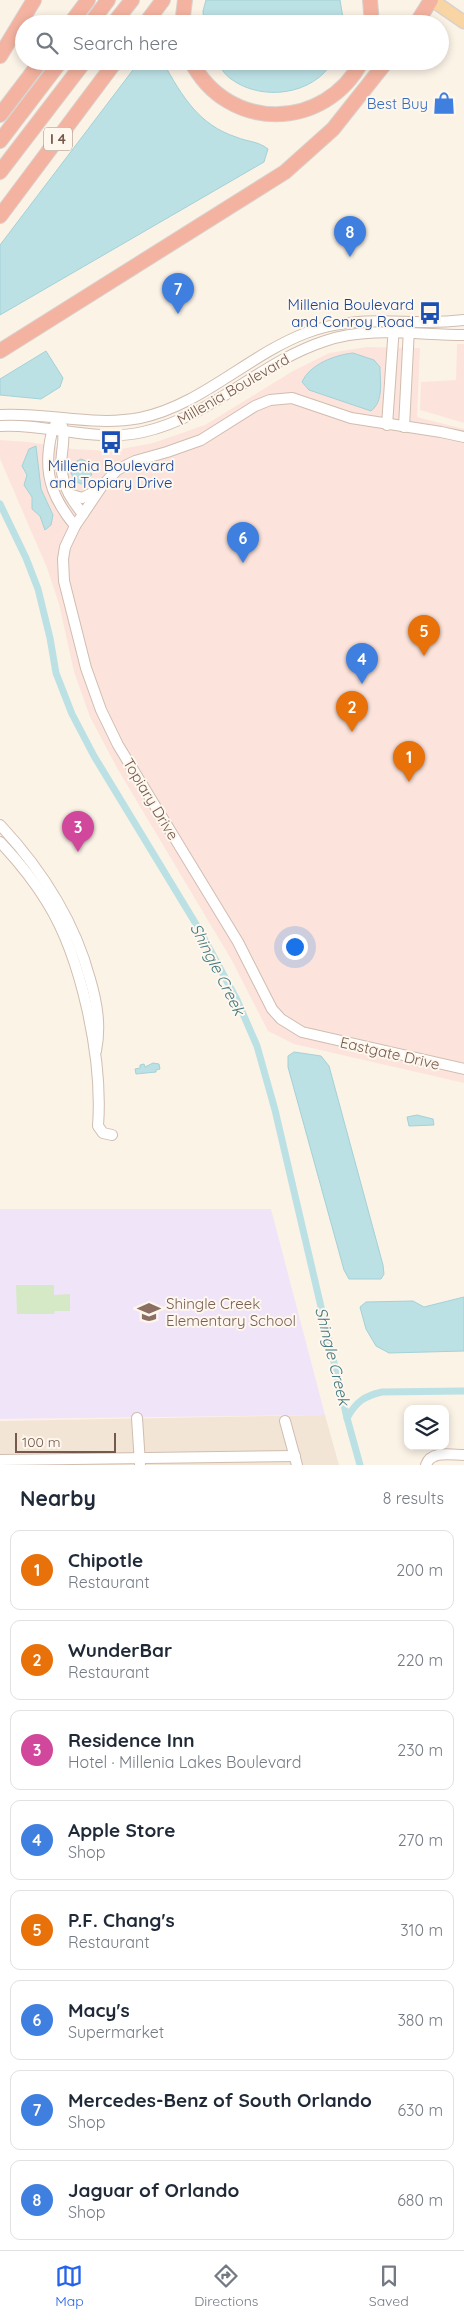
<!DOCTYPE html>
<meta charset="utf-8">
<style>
:root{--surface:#fff;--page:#f6f6f7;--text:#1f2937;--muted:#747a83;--line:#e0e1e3;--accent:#2563eb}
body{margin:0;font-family:Quicksand,sans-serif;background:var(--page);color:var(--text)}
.controls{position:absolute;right:15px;bottom:15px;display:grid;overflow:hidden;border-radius:10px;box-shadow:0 2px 8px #0003}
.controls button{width:45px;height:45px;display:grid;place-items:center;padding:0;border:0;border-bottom:1px solid var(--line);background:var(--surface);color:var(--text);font:25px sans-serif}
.scale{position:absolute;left:15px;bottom:12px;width:101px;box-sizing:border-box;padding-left:5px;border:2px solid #75594c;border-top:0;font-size:14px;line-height:18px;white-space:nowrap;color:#75594c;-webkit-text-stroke:4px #fef7ee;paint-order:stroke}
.you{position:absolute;left:294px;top:946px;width:18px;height:18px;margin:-12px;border:4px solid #fff;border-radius:50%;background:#1a73e8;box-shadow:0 0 0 8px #1a73e833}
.badge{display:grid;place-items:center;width:32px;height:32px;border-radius:50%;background:var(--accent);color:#fff;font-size:16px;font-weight:700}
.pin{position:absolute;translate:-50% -41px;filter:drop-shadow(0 1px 2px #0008)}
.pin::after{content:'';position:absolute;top:26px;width:18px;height:15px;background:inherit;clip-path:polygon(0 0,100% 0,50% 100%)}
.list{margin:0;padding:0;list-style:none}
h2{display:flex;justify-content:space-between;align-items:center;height:65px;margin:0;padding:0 20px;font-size:21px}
h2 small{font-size:16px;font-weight:400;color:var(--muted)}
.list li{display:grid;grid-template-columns:32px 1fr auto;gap:15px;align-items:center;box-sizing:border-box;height:80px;margin:0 10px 10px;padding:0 10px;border:1px solid var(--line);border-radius:10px}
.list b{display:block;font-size:19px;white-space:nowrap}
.list p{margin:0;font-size:16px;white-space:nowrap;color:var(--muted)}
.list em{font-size:16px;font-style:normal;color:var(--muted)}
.icon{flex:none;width:28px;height:28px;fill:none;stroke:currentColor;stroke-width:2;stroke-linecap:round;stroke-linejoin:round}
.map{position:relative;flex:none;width:464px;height:1465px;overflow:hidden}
.search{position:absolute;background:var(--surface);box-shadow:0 2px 8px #0003;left:15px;right:15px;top:15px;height:55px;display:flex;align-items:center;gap:12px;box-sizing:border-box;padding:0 18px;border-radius:28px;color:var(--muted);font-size:19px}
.sheet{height:785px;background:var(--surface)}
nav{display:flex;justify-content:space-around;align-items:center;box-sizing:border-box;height:70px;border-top:1px solid var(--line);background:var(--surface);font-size:14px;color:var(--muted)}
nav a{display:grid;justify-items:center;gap:2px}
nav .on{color:var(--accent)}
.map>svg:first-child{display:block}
.residential{fill:#f3e5d6}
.commercial{fill:#fce4dc}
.education{fill:#f0e4f8}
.green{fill:#d6e9c6}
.water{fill:#bce1e5;stroke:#a3d1d7}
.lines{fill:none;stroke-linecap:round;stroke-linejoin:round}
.canal{stroke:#bce1e5;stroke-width:7}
.minor-casing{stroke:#d0bdb0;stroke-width:12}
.major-casing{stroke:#d8d1cd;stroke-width:15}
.highway-casing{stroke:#d8d1cd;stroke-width:16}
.minor{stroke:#fff;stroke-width:10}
.major{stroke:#f8d5a2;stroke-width:12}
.highway{stroke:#f4b3a0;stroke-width:14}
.labels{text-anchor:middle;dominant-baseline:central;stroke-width:4;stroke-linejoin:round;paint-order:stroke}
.shield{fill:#fef7ee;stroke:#9e887d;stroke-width:1}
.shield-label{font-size:14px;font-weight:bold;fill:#75594c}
.shop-label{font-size:15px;fill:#366cbe;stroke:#fef7ee;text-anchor:end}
.transit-label{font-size:15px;fill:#164399;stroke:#fef7ee;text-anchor:end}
.street-label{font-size:15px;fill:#75594c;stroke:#fef7ee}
.education-label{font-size:15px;fill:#785e54;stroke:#fef7ee;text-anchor:start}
.water-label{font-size:16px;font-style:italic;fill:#437981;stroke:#fef7ee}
</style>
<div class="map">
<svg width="464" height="1465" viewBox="0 0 464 1465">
<rect width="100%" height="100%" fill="#fcf3e7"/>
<polygon class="residential" points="325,1415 339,1465 0,1465 0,1421"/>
<g class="commercial">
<polygon points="457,344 464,344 464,423 420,410 421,382 456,380"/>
<polygon points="367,347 420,348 417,417 464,429 464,1083 294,1044 268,1031 231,959 117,768 90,717 74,672 59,604 47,568 0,459 0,440 29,442 73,449 111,451 153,443 205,425 293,371 329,353"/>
</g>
<polygon class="education" points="0,1209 271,1209 325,1415 0,1419"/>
<polygon class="green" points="16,1285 54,1285 54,1295 70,1294 70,1311 55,1311 54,1314 17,1314"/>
<g class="water">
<polygon points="206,0 340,0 344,24 204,24 203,11"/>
<path d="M156,61l8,3c18,32 35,61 72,73 12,5 22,4 32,12l-4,13 -264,153v-70l139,-183z"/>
<path d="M216,61h117c-19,34 -71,41 -102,18 -6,-4 -11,-12 -15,-18z"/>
<polygon points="46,351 63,378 60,387 41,399 0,395 0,379"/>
<path d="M353,353l21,7 6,7c0,15 4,34 -9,44l-62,-21 -7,-8c8,-18 33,-27 51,-29z"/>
<polygon points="36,446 41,489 53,515 51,525 45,530 40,516 32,509 32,497 24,485 27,475 22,466 29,449"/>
<polygon points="81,459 88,462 88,471 92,474 88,480 81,484 75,481 71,473 75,462"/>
<polygon points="294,1052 321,1056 329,1066 383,1265 384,1274 381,1279 349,1279 344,1270 288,1067 288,1056"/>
<polygon points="153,1063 159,1064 160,1069 156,1070 156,1072 136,1074 135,1069 140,1068 140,1065 144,1064 145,1067"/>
<polygon points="417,1115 433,1119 434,1125 409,1126 407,1117"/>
<polygon points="464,1297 464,1351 389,1353 376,1346 366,1329 360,1307 366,1302 413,1301 424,1307"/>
</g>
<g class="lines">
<g class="canal">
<polyline points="0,504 26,558 38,589 50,638 56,673 72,714 94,756 199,929 237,1000 257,1046 275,1110 347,1418 360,1465"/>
<path d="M347,1418c9,-16 17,-22 35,-26l82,-1"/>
</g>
<defs>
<g id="minor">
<path d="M0,415c47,-3 93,12 140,3 62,-13 108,-63 166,-85 56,-21 102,-6 158,-13"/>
<path d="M55,425c-4,7 -5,15 -6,23 -4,32 6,53 26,78"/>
<polyline points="387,425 394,326"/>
<path d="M0,426c48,-3 94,17 143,6 68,-15 117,-70 182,-91 44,-15 93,-6 139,-6"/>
<path d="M62,426c3,9 1,18 0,27 -3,25 5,42 21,61"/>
<polyline points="404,427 409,328"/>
<polyline points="464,437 441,432 351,418 292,398 270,400 255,406 201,440 167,452 135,461 117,470 102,486 75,526 65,547 63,559 64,581 86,668 101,710 118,745 238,942 272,1009 281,1019 302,1032 464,1069"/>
<polyline points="69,494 82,498 98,490"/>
<path d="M0,825c42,45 74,94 90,154 7,24 11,47 6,72"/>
<path d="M0,842c17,18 34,39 47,60 35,56 56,158 51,224l5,7 9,2"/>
<polyline points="137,1418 140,1464"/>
<polyline points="285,1421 297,1465"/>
<polyline points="0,1460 295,1456"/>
<path d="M426,1465c5,-15 26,-10 38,-10"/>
</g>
<polyline id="major" points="432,0 464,22"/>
<g id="highway">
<polyline points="370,0 372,24"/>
<polyline points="70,24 88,0"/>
<polyline points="90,24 108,0"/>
<polyline points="113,24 132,0"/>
<polyline points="145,24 163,0"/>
<polyline points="182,24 185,0"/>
<polyline points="416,24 431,0"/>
<polyline points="0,56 34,0"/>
<path d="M191,61c37,72 134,70 171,0"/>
<polyline points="0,115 41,61"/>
<polyline points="0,141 61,61"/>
<polyline points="0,172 85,61"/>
<polyline points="0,216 116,61"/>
<polyline points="0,351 285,172 333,129 387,61"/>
</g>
</defs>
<use href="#minor" class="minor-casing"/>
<use href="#major" class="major-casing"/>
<use href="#highway" class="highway-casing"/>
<use href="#minor" class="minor"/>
<use href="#major" class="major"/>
<use href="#highway" class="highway"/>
</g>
<defs>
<symbol id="shop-bare" viewBox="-9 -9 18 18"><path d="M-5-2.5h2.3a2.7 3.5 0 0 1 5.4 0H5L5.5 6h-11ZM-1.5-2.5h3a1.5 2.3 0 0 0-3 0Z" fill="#3f7fe0" stroke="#fef7ee" stroke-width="2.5" paint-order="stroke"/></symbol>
<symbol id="bus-bare" viewBox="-9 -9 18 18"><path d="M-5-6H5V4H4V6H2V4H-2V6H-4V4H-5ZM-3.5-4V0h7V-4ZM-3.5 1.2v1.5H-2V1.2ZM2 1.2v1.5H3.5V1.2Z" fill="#1a4fb4" stroke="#fef7ee" stroke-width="2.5" paint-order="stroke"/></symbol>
<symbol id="school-bare" viewBox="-9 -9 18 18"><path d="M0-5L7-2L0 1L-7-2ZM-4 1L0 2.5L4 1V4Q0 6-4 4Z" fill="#8d6e63" stroke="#fef7ee" stroke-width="2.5" paint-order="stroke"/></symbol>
</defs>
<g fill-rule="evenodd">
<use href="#shop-bare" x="428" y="87" width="32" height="32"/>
<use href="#bus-bare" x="414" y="297" width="32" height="32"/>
<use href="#bus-bare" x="95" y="426" width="32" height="32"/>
<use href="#school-bare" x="133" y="1296" width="32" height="32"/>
</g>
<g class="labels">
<rect class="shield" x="44" y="127.5" width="28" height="23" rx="4"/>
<g class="shield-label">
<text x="58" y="139">I 4</text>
</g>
<g class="shop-label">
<text x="428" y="103">Best Buy</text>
</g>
<g class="transit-label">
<text x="414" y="304">Millenia Boulevard<tspan x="414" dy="17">and Conroy Road</tspan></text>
<text x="111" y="465" text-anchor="middle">Millenia Boulevard<tspan x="111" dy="17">and Topiary Drive</tspan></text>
</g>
<g class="street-label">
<text transform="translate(233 389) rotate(-30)">Millenia Boulevard</text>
<text transform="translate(151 799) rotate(59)">Topiary Drive</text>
<text transform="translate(390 1053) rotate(13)">Eastgate Drive</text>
</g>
<g class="education-label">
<text x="166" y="1303">Shingle Creek<tspan x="166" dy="17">Elementary School</tspan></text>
</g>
<g class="water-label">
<text transform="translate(218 969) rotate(63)">Shingle Creek</text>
<text transform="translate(333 1356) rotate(76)">Shingle Creek</text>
</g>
</g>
</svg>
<div class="controls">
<button><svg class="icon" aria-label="layers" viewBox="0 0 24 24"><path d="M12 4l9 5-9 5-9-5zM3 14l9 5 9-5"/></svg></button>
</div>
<div class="scale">100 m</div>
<div class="you"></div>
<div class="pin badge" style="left:409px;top:782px;background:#e8710a">1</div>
<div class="pin badge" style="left:352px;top:732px;background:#e8710a">2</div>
<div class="pin badge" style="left:78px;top:852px;background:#d1479c">3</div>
<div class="pin badge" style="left:362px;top:684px;background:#3f7fe0">4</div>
<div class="pin badge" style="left:424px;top:656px;background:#e8710a">5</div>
<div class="pin badge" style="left:243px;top:563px;background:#3f7fe0">6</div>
<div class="pin badge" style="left:178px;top:314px;background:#3f7fe0">7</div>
<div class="pin badge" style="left:350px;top:257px;background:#3f7fe0">8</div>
<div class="search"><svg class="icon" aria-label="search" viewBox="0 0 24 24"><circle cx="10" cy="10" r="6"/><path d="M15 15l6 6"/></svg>Search here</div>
</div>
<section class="sheet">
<h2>Nearby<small>8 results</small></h2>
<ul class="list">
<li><span class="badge" style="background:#e8710a">1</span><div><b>Chipotle</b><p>Restaurant</p></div><em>200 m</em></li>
<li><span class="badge" style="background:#e8710a">2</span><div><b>WunderBar</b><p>Restaurant</p></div><em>220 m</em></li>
<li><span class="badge" style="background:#d1479c">3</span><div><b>Residence Inn</b><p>Hotel · Millenia Lakes Boulevard</p></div><em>230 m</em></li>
<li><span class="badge" style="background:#3f7fe0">4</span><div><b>Apple Store</b><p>Shop</p></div><em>270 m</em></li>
<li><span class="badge" style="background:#e8710a">5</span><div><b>P.F. Chang's</b><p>Restaurant</p></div><em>310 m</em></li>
<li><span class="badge" style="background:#3f7fe0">6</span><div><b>Macy's</b><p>Supermarket</p></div><em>380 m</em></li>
<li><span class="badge" style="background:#3f7fe0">7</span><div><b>Mercedes-Benz of South Orlando</b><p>Shop</p></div><em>630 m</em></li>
<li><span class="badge" style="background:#3f7fe0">8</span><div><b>Jaguar of Orlando</b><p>Shop</p></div><em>680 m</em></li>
</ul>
</section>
<nav>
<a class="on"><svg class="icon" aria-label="map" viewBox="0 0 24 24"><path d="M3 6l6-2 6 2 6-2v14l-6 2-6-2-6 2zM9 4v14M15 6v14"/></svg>Map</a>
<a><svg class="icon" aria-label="directions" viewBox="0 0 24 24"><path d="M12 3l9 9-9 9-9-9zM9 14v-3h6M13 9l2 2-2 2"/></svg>Directions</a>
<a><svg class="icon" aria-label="saved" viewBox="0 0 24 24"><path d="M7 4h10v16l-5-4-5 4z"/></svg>Saved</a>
</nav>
